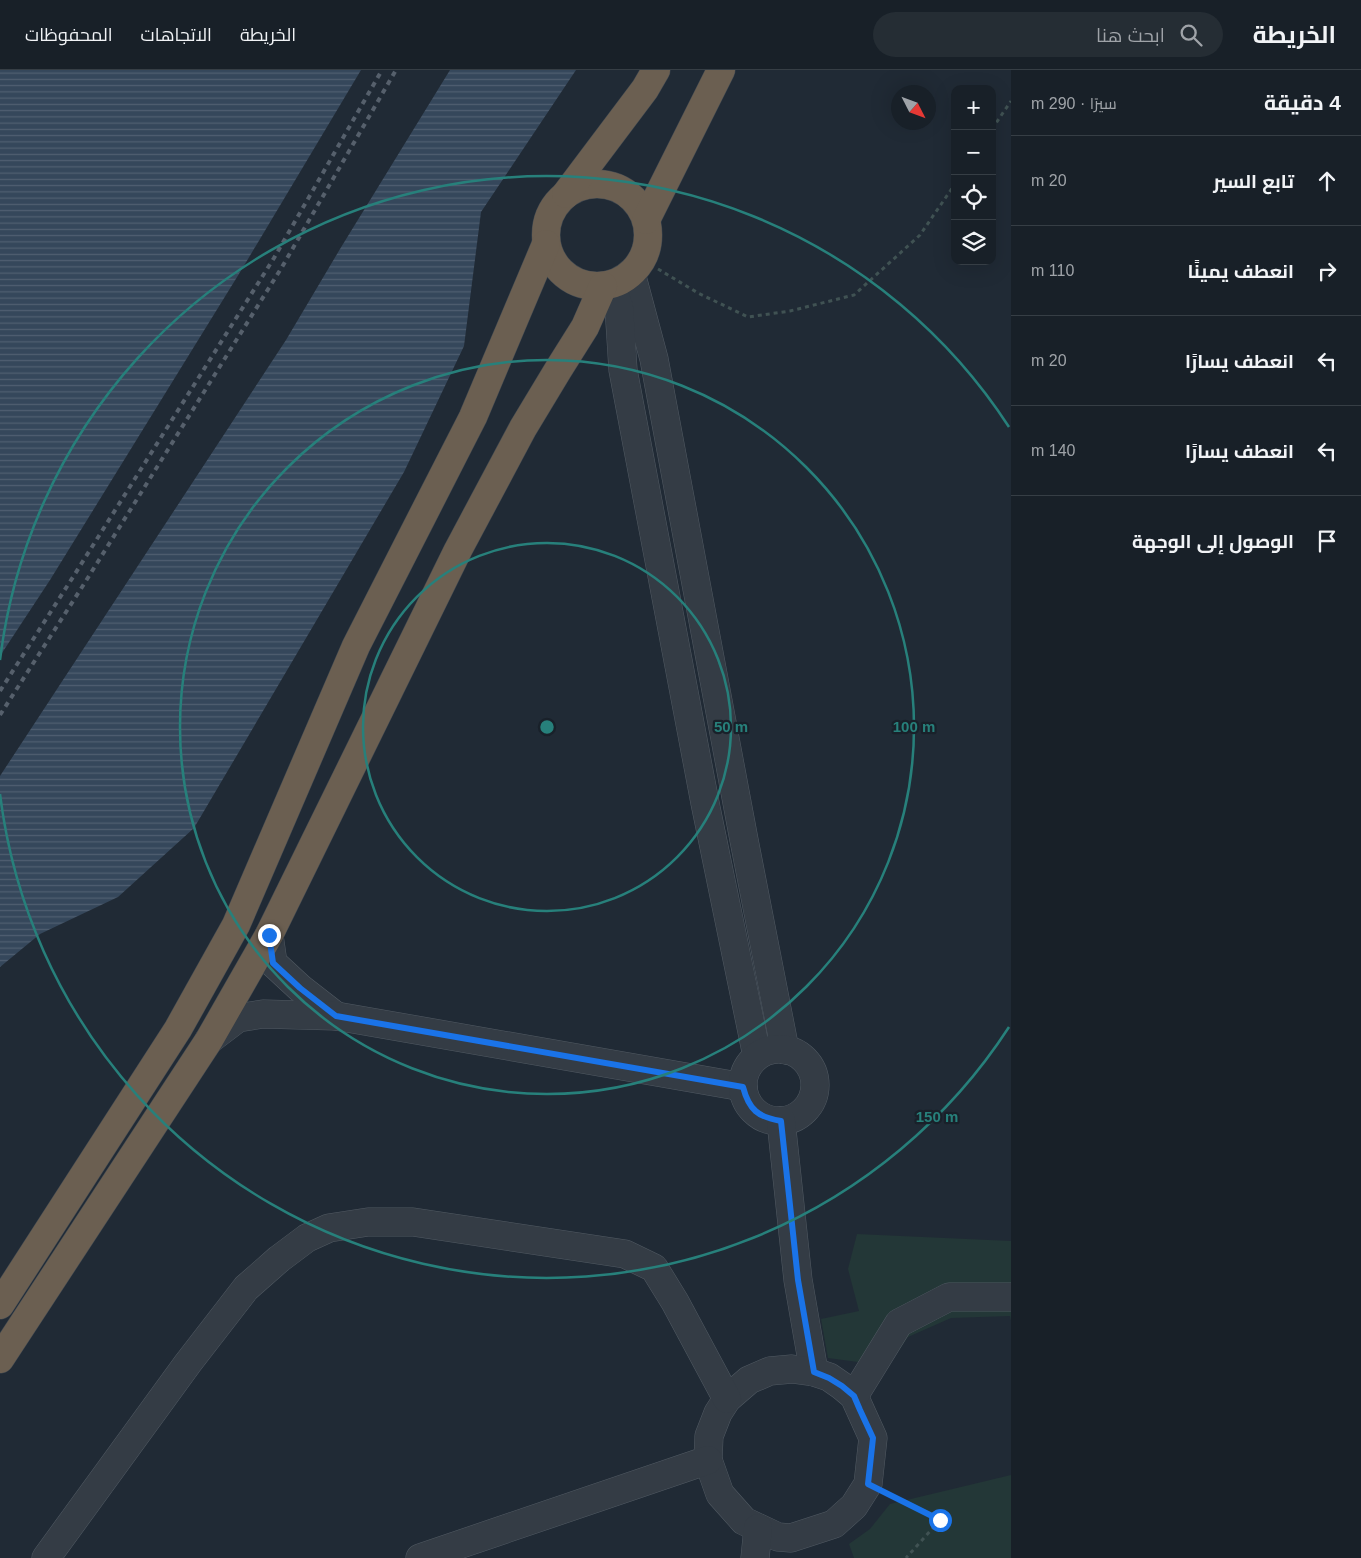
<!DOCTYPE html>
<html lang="ar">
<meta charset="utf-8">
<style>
:root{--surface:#182028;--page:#252d34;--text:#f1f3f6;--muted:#9fa3a8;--line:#363e45}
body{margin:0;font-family:Helvetica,Cairo,sans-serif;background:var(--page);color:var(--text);direction:rtl}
.controls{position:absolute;right:15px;top:15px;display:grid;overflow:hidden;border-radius:10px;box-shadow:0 5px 20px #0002}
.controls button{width:45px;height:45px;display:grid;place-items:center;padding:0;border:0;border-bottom:1px solid var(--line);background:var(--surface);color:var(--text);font:25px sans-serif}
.compass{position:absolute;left:891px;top:15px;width:45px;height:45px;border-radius:50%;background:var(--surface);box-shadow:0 5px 20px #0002;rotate:132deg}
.stop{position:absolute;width:15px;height:15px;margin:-11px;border:4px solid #1a73e8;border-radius:50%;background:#fff}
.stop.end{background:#1a73e8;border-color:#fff;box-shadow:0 1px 5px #0008}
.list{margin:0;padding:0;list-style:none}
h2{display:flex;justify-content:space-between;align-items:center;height:65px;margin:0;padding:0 20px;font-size:21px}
h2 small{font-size:16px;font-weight:400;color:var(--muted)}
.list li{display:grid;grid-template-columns:32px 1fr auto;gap:15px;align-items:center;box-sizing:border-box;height:90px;padding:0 20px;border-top:1px solid var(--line)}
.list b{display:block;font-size:19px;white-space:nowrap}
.list em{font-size:16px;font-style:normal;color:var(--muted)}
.icon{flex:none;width:28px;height:28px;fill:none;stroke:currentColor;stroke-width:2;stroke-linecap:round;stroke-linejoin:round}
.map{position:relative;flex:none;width:1011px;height:1488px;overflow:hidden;direction:ltr}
header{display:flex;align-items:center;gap:30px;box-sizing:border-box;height:70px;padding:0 25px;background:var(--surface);border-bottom:1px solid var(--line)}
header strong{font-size:24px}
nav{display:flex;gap:28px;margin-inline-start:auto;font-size:18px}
.search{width:350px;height:45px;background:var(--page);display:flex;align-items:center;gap:12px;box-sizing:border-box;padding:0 18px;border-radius:28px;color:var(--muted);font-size:19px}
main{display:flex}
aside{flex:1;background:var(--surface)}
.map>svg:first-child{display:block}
.grass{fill:#233737}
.water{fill:url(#water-rules)}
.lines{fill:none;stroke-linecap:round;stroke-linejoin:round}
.street-casing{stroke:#515a63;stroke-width:29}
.highway-casing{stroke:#3e4750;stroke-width:29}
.path{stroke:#405253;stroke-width:3;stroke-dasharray:4 4;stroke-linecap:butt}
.street{stroke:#343c45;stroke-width:28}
.highway{stroke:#6b5f51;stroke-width:28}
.rail{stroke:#56606c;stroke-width:4;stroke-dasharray:5 5;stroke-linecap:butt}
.route{stroke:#1a73e8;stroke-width:6}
.ring{fill:none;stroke:#27807b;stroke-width:2.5}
.centre{fill:#27807b;stroke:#19212a;stroke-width:2.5}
.ring-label{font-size:15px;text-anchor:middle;font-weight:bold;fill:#27807b;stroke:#19212a;stroke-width:4.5;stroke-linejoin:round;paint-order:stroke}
</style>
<header>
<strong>الخريطة</strong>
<div class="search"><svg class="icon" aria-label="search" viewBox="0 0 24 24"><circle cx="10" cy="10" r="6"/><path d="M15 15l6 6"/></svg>ابحث هنا</div>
<nav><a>الخريطة</a><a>الاتجاهات</a><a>المحفوظات</a></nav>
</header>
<main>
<aside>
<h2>4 دقيقة<small>سيرًا · 290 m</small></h2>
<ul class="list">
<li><svg class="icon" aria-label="ahead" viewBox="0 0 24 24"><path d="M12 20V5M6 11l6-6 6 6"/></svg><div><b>تابع السير</b></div><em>20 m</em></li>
<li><svg class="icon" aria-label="right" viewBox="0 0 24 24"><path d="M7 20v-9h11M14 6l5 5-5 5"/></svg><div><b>انعطف يمينًا</b></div><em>110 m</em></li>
<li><svg class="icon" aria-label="left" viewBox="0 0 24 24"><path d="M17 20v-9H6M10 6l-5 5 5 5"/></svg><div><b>انعطف يسارًا</b></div><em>20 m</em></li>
<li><svg class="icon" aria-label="left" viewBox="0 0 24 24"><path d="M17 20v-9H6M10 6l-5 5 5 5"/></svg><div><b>انعطف يسارًا</b></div><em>140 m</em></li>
<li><svg class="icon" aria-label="arrive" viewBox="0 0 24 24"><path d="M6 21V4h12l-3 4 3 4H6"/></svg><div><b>الوصول إلى الوجهة</b></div></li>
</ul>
</aside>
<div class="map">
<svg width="1011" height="1488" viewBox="0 0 1011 1488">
<defs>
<pattern id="water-rules" width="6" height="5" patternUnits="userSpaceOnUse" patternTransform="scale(1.25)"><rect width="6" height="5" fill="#35475b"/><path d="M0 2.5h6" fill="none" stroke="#505f71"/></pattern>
</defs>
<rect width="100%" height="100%" fill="#202a35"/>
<g class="grass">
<polygon points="857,1164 1011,1171 1011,1251 1010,1246 951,1248 908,1267 888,1296 828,1288 821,1249 859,1241 848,1199"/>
<polygon points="1011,1405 1011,1488 854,1488 849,1474 870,1459 890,1434"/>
</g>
<g class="water">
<polygon points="0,0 361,0 242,199 50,510 0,586"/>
<polygon points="450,0 576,0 481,142 464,276 404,402 194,758 118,827 40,864 0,897 0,706 286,270 340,179"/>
</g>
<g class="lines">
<defs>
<g id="street">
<polyline points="631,203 654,289 744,770 785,980"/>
<polyline points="611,215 619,237 623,300 705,733 757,986"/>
<polyline points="269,865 273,893 300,918 336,946"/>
<polyline points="209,970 238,948 263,944 336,946 743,1017"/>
<circle cx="779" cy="1015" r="36"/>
<polyline points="781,1051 798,1210 814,1302"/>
<polygon points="792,1299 814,1302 829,1307 842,1316 854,1326 873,1368 868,1414 854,1436 834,1454 791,1468 778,1467 744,1451 720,1424 708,1390 709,1366 718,1343 727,1329 749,1310 770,1301"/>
<polyline points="854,1326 899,1253 949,1227 1011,1227"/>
<polyline points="46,1488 188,1293 246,1218 279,1189 307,1168 329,1158 368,1152 413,1152 625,1184 654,1198 675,1232 727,1329"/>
<polyline points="420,1488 708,1390"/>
<polyline points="755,1488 758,1458"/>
</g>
<g id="highway">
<circle cx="597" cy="165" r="51"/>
<polyline points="566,124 645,19 656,0"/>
<polyline points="646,150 721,0"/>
<polyline points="0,1235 178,959 236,855 356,576 473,347 546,174"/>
<polyline points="0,1289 209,970 269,865 458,480 523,358 558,300 585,257 603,216"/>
</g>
</defs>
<use href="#street" class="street-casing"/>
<use href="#highway" class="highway-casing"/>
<g class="path">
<polyline points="992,59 1011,31"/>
<polyline points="658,199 698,223 748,247 790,241 854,225 920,165 955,114"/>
<polyline points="890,1425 940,1450 906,1488"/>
</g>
<use href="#street" class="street"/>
<use href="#highway" class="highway"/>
<g class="rail">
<polyline points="0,621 73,507 274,188 382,0"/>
<polyline points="0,645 84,514 282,197 396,0"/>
</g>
</g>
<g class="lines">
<path class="route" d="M269,865l4,28 27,25 36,28 407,71c6,23 15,30 38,34l17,159 16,92 15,6 13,8 12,10 6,14 13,28 -5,46 72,36"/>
</g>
<g class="ring">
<circle cx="547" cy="657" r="184"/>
<circle cx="547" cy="657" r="367"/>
<path d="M1009 957A551 551 0 0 1 0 724M0 590A551 551 0 0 1 1009 357"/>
</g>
<circle cx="547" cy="657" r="8" class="centre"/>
<g class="ring-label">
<text x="731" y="662">50 m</text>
<text x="914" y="662">100 m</text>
<text x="937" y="1052">150 m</text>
</g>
</svg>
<div class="controls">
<button>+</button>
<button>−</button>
<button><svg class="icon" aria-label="locate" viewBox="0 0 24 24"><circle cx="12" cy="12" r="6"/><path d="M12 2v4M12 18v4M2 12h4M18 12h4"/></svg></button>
<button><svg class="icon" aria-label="layers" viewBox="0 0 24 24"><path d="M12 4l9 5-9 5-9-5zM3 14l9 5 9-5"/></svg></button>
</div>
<svg class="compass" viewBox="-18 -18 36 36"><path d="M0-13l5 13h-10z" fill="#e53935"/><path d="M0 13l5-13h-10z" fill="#9fa3a8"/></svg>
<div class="stop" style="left:940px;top:1450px"></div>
<div class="stop end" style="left:269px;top:865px"></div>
</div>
</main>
